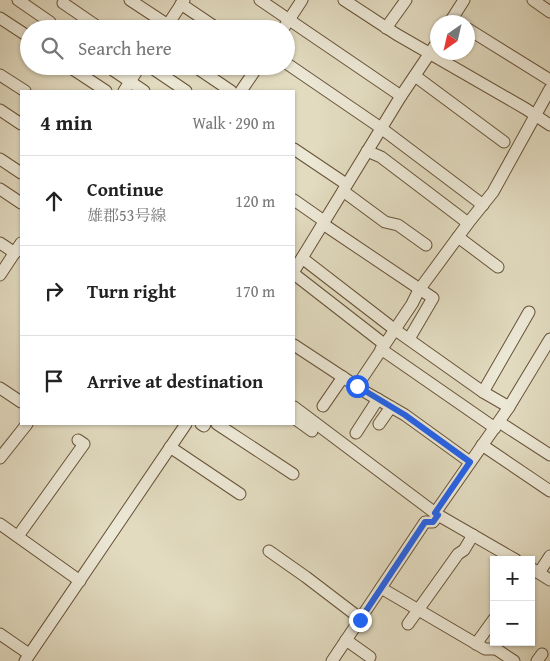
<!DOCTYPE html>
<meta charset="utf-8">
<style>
:root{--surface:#fff;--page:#f6f6f6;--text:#222;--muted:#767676;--line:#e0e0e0}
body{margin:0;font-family:"Gentium Book Plus","Noto Serif JP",serif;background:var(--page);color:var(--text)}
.controls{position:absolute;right:15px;bottom:15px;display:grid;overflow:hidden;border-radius:0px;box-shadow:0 1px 4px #0004}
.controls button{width:45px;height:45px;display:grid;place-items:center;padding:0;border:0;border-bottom:1px solid var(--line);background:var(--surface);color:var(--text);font:25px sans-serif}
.compass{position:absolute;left:430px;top:15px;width:45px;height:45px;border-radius:50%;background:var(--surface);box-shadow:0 1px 4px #0004;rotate:214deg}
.stop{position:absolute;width:15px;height:15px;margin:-11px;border:4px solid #2563eb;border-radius:50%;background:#fff}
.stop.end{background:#2563eb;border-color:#fff;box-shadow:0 1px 5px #0008}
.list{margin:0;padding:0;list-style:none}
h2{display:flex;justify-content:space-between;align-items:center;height:65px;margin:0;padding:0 20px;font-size:21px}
h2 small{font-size:16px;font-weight:400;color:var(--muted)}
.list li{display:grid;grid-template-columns:32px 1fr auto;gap:15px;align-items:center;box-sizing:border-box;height:90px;padding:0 20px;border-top:1px solid var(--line)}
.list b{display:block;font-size:19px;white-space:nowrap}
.list p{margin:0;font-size:16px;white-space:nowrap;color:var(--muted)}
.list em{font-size:16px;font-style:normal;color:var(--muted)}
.icon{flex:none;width:28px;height:28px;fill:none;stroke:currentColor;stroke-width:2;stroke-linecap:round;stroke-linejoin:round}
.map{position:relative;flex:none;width:550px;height:661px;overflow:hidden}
.search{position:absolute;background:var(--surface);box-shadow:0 1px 4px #0004;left:20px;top:20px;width:275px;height:55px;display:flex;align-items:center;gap:12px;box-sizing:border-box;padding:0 18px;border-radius:28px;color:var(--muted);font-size:19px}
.panel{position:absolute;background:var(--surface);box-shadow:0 1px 4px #0004;left:20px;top:90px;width:275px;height:335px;border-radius:0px}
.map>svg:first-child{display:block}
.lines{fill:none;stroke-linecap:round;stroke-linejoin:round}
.minor-casing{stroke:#685338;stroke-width:13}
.minor{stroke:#ece8d6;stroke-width:11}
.route{stroke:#2563eb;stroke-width:6}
</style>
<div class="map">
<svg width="550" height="661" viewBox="0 0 550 661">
<rect width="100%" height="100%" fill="#e2dbc0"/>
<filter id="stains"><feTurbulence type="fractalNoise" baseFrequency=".004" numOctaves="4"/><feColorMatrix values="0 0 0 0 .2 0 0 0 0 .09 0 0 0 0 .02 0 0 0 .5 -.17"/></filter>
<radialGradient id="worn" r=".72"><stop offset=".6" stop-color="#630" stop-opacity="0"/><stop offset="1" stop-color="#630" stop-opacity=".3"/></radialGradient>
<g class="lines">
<defs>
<g id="minor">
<polyline points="18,0 50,22"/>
<polyline points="130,0 168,25"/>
<polyline points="260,0 401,96"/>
<polyline points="344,0 396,34 526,109 550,125"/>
<polyline points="533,0 550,12"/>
<polyline points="63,3 101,29"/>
<polyline points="181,4 218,29"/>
<polyline points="0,18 29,37"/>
<polyline points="450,22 464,0"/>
<polyline points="386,28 406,0"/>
<polyline points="165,29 184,0"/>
<polyline points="283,29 302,0"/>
<polyline points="468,29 550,80"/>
<polyline points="286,63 381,128 483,205"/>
<polyline points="68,66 106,91"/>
<polyline points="107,66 144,91"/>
<polyline points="149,66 186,91"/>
<polyline points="194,66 231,91"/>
<polyline points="0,75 25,91"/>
<polyline points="415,76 504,142"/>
<polyline points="124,91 140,66"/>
<polyline points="241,91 258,66"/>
<polyline points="0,110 21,124"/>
<polyline points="294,149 346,184"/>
<polyline points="367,151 381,157 468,223"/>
<polyline points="0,159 21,173"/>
<polyline points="0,189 21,203"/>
<polyline points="343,191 385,222 398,225 426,245"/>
<polyline points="294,200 324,221"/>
<polyline points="323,224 433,298 409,339"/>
<polyline points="458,237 498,267"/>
<polyline points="0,243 15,253"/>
<polyline points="302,258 394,329 483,392"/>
<polyline points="294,271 401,96 438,41"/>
<polyline points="294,274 384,344"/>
<polyline points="0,275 21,243"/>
<polyline points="294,345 367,393 405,415 470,462"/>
<polyline points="381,349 495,428"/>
<polyline points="357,386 412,304 419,290 469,222 493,192 550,89"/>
<polyline points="0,388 21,402"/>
<polyline points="323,406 343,377"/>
<polyline points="294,407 435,513"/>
<polyline points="509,407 483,392 529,312"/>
<polyline points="294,418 312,431"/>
<polyline points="499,422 550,455"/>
<polyline points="201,424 204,426 205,424"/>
<polyline points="217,424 293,474"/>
<polyline points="379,424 391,407"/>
<polyline points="356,433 378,399"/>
<polyline points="482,445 550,491"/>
<polyline points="170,447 240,494"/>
<polyline points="0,458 27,424"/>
<polyline points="438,515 516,560"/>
<polyline points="0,524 80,581"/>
<polyline points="18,536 84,444 78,440"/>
<polyline points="269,551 306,577 361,619"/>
<polyline points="531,568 550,580"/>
<polyline points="539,573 550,556"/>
<polyline points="381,588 485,649 496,649 514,661"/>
<polyline points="408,624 458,554 464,550 473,535"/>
<polyline points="0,634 29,654"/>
<polyline points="346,640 370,657"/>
<polyline points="476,644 494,619"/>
<polyline points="25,661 186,424"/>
<polyline points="332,661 425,522 433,522 438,515 435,513 509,407 550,339"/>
<polyline points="537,661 542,654"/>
</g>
</defs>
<use href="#minor" class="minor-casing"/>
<use href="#minor" class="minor"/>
</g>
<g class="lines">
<polyline class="route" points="357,386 405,415 470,462 435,513 438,515 433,522 425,522 360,620"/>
</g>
<rect width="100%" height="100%" filter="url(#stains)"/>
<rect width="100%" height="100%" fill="url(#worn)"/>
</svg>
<div class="controls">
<button>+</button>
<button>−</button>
</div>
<svg class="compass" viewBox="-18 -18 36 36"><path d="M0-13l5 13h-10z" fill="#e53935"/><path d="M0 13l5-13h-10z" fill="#767676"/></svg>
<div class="stop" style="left:357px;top:386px"></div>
<div class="stop end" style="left:360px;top:620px"></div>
<div class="search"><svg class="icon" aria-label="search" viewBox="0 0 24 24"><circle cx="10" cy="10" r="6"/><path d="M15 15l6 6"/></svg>Search here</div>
<section class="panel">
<h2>4 min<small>Walk · 290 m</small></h2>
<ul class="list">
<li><svg class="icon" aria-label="ahead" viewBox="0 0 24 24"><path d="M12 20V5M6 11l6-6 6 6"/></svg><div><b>Continue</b><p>雄郡53号線</p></div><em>120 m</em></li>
<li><svg class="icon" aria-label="right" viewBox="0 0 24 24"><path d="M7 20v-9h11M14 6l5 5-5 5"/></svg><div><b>Turn right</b></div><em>170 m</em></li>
<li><svg class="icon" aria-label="arrive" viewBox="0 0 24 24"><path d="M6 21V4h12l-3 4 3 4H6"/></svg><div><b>Arrive at destination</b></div></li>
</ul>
</section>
</div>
